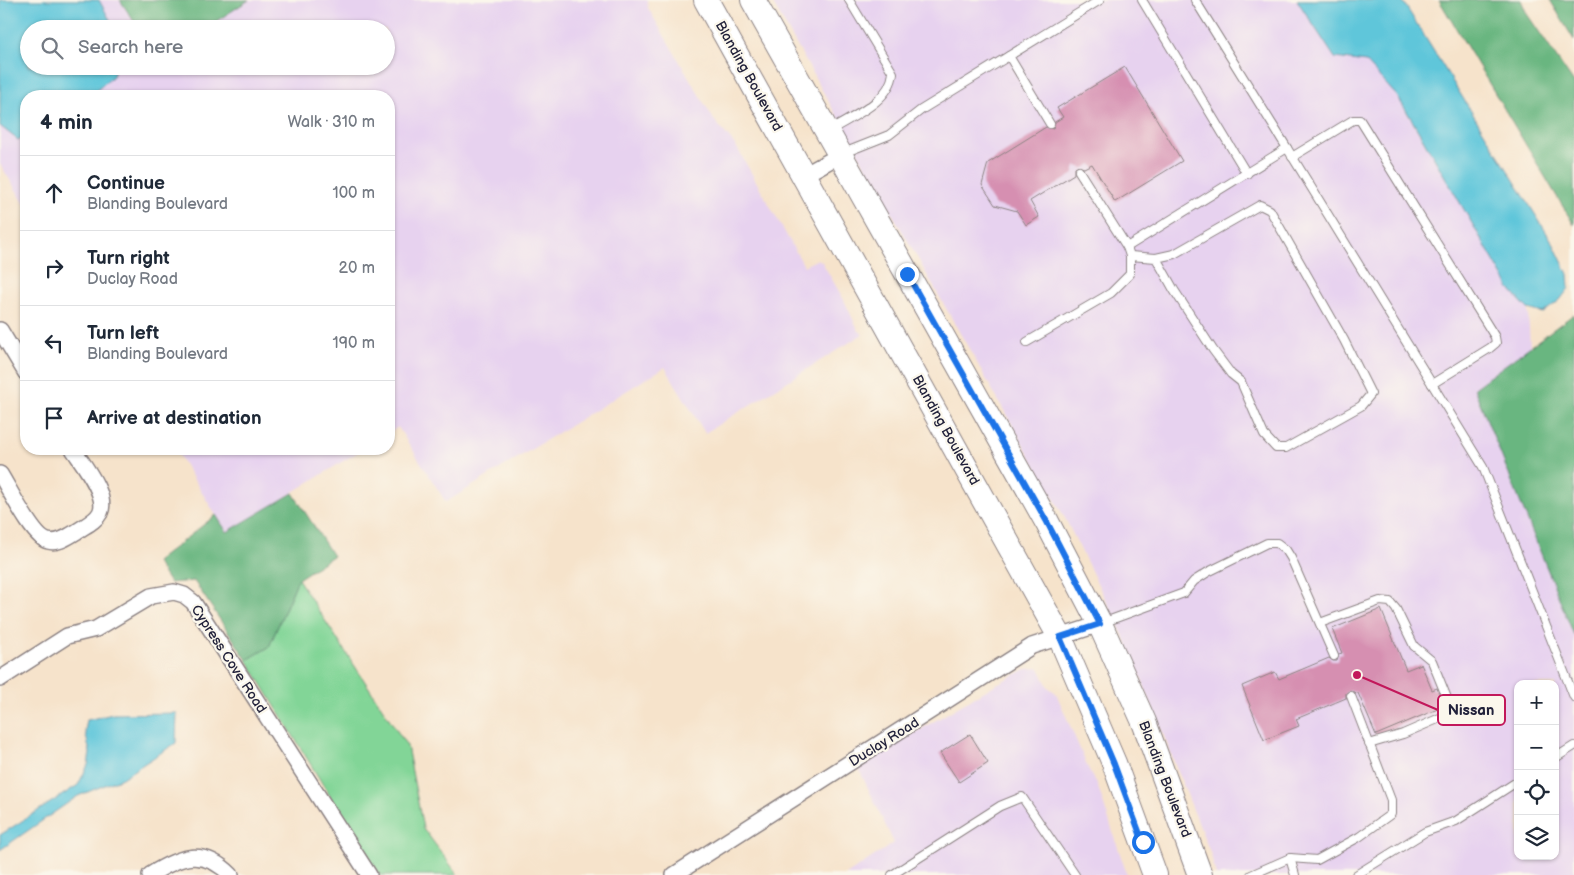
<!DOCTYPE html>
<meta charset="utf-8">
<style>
:root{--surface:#fff;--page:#f2f2f3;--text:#1f2937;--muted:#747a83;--line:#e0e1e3}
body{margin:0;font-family:"Balsamiq Sans",sans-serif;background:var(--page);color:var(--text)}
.controls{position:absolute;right:15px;bottom:15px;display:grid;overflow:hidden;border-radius:10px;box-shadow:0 1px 4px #0004}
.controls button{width:45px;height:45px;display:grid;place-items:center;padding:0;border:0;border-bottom:1px solid var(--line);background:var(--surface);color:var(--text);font:25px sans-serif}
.stop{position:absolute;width:15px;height:15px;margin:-11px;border:4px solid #1a73e8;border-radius:50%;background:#fff}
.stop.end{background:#1a73e8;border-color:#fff;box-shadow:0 1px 5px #0008}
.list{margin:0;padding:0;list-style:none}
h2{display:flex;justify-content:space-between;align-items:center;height:65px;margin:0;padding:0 20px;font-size:21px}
h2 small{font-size:16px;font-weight:400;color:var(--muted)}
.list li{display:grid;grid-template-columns:32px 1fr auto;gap:15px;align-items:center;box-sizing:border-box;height:75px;padding:0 20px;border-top:1px solid var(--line)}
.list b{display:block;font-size:19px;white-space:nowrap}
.list p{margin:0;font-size:16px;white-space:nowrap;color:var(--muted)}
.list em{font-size:16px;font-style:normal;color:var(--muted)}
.icon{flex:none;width:28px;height:28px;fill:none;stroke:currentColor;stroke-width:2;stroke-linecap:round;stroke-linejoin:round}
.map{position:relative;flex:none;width:1574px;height:875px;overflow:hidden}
.search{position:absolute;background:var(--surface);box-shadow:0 1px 4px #0004;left:20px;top:20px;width:375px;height:55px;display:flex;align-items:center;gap:12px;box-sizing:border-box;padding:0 18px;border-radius:28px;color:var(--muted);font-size:19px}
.panel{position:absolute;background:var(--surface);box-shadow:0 1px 4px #0004;left:20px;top:90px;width:375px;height:365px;border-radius:20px}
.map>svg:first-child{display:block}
.built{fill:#e7d2ef;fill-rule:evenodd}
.green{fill:#82d597;stroke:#527c69}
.forest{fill:#69b680;stroke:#466c5e}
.water{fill:#5ec6da;stroke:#40748a}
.building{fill:#d68fb1}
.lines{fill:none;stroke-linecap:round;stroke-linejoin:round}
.lane-casing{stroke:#8c8283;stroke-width:10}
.street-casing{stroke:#8c8283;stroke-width:18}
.primary-casing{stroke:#8c8283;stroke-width:26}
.lane{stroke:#fff;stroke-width:8}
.street{stroke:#fff;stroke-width:15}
.primary{stroke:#fff;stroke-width:24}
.route{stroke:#1a73e8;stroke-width:6}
.labels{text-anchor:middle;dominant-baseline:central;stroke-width:4.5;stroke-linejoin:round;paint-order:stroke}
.street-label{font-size:14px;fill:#22223b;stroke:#fbf7ec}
.leader{fill:none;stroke:#c2185b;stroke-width:2}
.callout-dot{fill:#c2185b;stroke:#fbf7ec;stroke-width:2}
.callout{fill:#fbf7ec;stroke:#c2185b;stroke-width:2}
.callout-label{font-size:15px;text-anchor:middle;font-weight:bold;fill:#22223b}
</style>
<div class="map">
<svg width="1574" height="875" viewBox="0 0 1574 875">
<rect width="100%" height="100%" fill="#fbf7ec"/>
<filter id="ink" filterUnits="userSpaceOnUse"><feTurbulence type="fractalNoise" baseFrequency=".02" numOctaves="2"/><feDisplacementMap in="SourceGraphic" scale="10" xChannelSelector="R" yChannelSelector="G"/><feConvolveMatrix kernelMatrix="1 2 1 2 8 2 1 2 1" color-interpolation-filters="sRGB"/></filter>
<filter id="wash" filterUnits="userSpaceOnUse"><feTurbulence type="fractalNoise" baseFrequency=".0096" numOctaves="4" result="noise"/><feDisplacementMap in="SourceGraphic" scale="20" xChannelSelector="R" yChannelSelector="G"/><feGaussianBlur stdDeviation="1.12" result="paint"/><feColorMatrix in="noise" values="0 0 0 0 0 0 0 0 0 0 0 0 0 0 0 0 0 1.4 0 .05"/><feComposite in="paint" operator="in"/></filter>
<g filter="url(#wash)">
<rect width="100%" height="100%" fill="#f6e3cb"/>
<g class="built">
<polygon points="0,0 120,0 139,29 29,29 29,66 386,66 386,29 204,29 249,0 647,0 648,8 714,120 736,146 804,266 818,259 822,262 844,300 858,330 863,334 705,433 665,367 446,502 398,427 389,433 389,96 26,96 26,206 0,164"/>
<path d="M771,0h526l38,58 32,4 30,34 115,196 16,17 2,38 -56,41 100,247v240h-358l-5,-20 -83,-210 -63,-127zM1518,684h37v172h-37z"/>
<polygon points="175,449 363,449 227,533"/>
<polygon points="1039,668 1048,687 1056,693 1092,777 1096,781 1127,875 846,875 894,843 858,767 993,686 1026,669"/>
</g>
<polygon class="green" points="298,579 407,746 423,828 458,875 378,875 247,660 269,647"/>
<g class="forest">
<polygon points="120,0 249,0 204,29 139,29"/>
<polygon points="1439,0 1521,0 1527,14 1574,83 1574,225"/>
<polygon points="1550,0 1574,0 1574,40"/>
<polygon points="1574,314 1574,635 1474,388"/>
<polygon points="293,493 333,556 298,579 269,647 247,660 194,581 170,583 156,562 216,515 227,532"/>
</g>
<g class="water">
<polygon points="0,0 99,0 115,29 29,29 29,66 116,66 113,76 90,96 26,96 26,135 18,140 0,126"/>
<polygon points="1297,0 1402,0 1553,243 1568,274 1569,288 1560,300 1543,313 1528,309 1512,292 1409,115 1397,96 1366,62 1335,58"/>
<polygon points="177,713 176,743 122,778 78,796 0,850 0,835 78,785 88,765 90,753 85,731 87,720 113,714"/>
</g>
<g id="blocks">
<g class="building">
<polygon points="1125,67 1182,161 1115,202 1092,164 1084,168 1076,166 1074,169 1074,174 1030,201 1039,217 1026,225 1017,211 995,205 982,185 988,163 1046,127 1053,129 1055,122 1063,117 1057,108"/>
<polygon points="1381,609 1406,670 1421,664 1432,690 1437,688 1443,703 1439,706 1440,708 1376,735 1358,693 1349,691 1346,693 1346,698 1296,719 1299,726 1264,740 1242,686 1275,672 1279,679 1329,658 1333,661 1337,661 1339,654 1342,653 1332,629"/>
<polygon points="970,734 988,763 959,782 940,753"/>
</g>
</g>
</g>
<g filter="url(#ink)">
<use href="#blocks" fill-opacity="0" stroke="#8c8283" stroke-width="1"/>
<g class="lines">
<defs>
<g id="lane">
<polyline points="1142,0 1247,174"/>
<polyline points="1009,56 1050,124"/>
<path d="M829,131c22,-14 61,-29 64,-58l-44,-73"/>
<polyline points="1287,148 1483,467 1574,697"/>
<polyline points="841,154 889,135 921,110 1100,0"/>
<polyline points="1292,157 1353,120 1360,120 1495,337 1496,343 1490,348 1432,384"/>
<polyline points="1127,247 1287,148 1195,0"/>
<polyline points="1130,256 1156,258 1174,254 1260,205 1270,210 1344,340 1371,394 1361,406 1286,448 1276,448 1264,435 1241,382 1231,374 1213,350 1174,290 1156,258"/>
<polyline points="1027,342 1111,293 1130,274 1130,256 1127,247 1079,171"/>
<polyline points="1102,623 1184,593 1194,581 1208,572 1267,543 1277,543 1286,550 1291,558 1334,656"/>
<polyline points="1320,623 1380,601 1390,602 1396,609 1414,646 1432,661 1449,703 1447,712 1440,718 1403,734 1369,744"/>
<polyline points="1555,758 1574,746"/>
<polyline points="1290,858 1295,875"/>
<polyline points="892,875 1000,806 1022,797 1075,875"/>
<polyline points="1251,875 1290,858 1317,860 1359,837 1391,814 1391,800 1351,696"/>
<polyline points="1356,875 1425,832 1456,821 1518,781"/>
</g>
<g id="street">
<polyline points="804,175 840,155"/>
<polyline points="0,330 26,373"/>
<path d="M0,474c9,14 33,64 48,67 10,3 19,-4 28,-9 8,-6 19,-10 24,-19 9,-17 -18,-50 -27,-64"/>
<polyline points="0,679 67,636 96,629 151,596 174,592 184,595 193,602 369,875"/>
<path d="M150,875c30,-19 53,-28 81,0"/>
<polyline points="674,875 1032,646 1100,624"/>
</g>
<g id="primary">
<polyline points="706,0 1060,637 1114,763 1155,875"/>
<polyline points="753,0 1047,522 1100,624 1144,722 1200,875"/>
</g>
</defs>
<use href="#lane" class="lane-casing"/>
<use href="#street" class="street-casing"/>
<use href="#primary" class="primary-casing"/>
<use href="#lane" class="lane"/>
<use href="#street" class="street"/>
<use href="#primary" class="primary"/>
</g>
</g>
<g class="lines" filter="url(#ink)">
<polyline class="route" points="907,274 1047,522 1100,624 1060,637 1114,764 1143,842"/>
</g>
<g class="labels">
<g class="street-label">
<text transform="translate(749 76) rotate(61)">Blanding Boulevard</text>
<text transform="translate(946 430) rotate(61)">Blanding Boulevard</text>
<text transform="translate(229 659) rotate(57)">Cypress Cove Road</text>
<text transform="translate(884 742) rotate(-32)">Duclay Road</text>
<text transform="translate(1165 779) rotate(69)">Blanding Boulevard</text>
</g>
</g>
<path class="leader" d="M1357 675L1438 710"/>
<circle class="callout-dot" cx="1357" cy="675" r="5"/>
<rect class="callout" x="1438" y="695" width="67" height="30" rx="5"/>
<g class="callout-label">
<text x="1471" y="715">Nissan</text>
</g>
</svg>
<div class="controls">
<button>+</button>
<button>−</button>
<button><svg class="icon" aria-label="locate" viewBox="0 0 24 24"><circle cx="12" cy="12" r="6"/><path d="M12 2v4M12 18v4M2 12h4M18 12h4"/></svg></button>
<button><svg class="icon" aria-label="layers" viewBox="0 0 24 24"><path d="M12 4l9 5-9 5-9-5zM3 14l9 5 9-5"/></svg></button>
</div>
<div class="stop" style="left:1143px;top:842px"></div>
<div class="stop end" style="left:907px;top:274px"></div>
<div class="search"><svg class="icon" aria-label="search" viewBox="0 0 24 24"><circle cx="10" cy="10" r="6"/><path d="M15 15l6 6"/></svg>Search here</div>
<section class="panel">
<h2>4 min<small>Walk · 310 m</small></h2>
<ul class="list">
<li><svg class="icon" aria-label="ahead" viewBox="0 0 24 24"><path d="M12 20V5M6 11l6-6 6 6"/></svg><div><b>Continue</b><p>Blanding Boulevard</p></div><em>100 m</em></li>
<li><svg class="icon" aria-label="right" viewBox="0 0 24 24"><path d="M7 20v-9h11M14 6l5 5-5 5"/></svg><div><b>Turn right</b><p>Duclay Road</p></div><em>20 m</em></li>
<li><svg class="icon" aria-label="left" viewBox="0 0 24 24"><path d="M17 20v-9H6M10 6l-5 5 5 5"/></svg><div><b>Turn left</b><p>Blanding Boulevard</p></div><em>190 m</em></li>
<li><svg class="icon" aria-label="arrive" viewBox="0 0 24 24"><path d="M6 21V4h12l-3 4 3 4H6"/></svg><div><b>Arrive at destination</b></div></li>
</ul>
</section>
</div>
